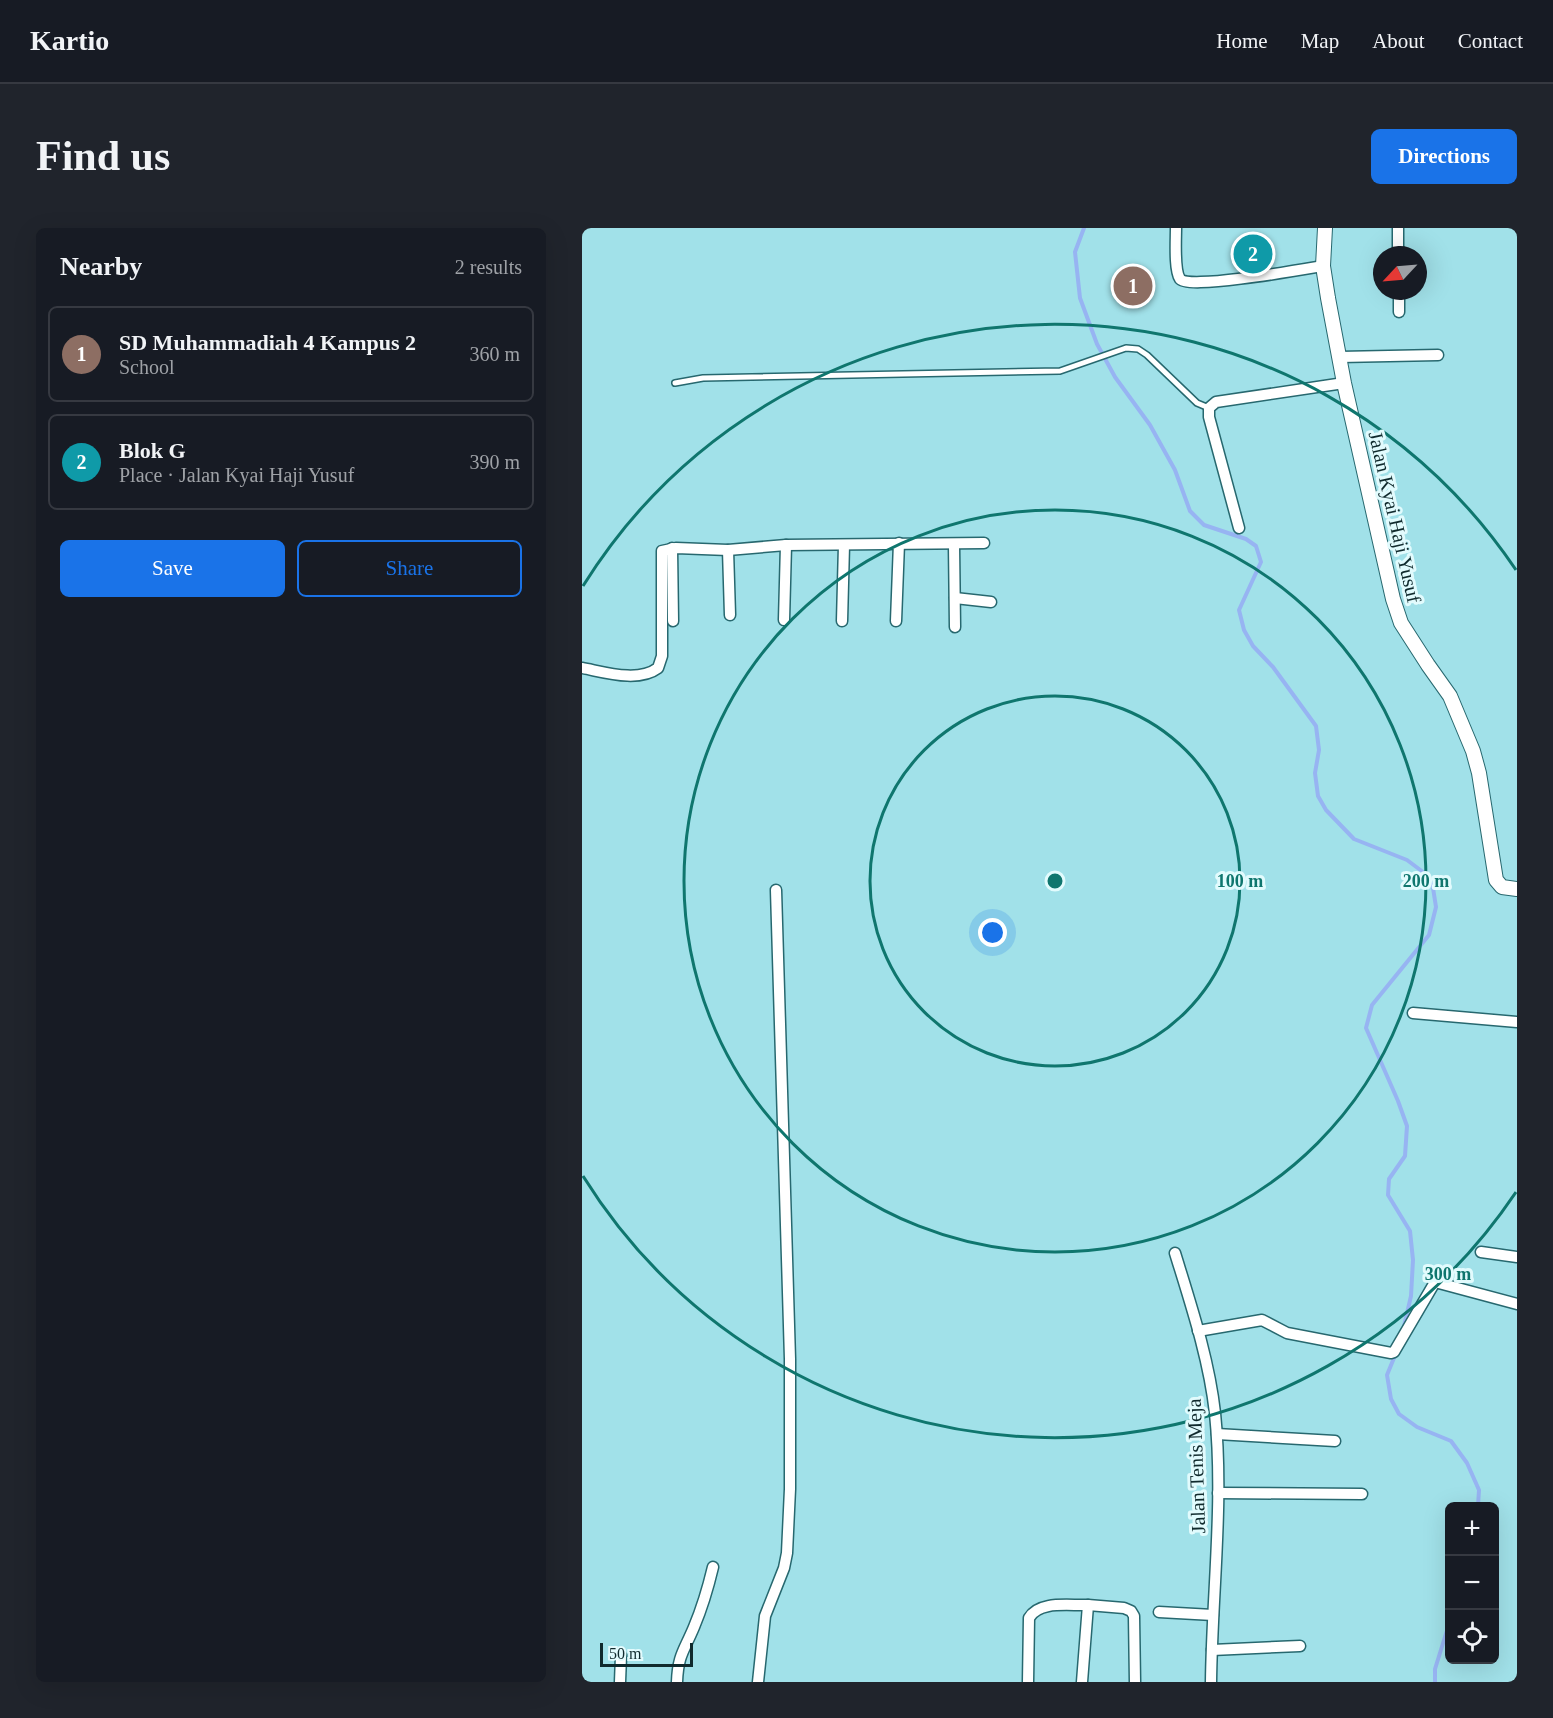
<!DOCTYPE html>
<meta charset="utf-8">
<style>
:root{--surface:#171b24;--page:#20242c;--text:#f1f3f6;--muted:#9ea1a6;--line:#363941;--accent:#1a73e8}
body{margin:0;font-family:Georgia,serif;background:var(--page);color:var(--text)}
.controls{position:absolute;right:18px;bottom:18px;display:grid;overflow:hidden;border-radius:9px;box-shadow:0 6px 24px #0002}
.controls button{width:54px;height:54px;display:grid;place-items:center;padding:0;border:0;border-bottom:2px solid var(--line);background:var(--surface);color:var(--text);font:30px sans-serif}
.compass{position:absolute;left:791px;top:18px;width:54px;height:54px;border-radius:50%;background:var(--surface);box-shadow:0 6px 24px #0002;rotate:244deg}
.scale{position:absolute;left:18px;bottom:15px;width:93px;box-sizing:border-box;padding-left:6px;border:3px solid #102a2d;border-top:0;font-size:16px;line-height:21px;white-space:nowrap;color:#102a2d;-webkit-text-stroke:4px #e2fbfd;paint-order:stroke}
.you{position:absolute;left:411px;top:705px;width:21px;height:21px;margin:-15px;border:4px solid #fff;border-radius:50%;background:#1a73e8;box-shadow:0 0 0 9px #1a73e833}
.badge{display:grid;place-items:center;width:39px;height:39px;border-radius:50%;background:var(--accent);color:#fff;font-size:20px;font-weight:700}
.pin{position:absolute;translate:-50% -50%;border:3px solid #fff;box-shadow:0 2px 6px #0006}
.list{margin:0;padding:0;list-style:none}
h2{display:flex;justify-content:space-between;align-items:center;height:78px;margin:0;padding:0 24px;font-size:26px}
h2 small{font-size:20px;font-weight:400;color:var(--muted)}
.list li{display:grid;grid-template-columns:39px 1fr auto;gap:18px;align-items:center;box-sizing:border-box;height:96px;margin:0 12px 12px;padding:0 12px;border:2px solid var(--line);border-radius:9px}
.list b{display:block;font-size:22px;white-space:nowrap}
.list p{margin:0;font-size:20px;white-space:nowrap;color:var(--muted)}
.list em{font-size:20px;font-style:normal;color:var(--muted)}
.actions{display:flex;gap:12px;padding:18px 24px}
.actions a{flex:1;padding:14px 0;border:2px solid var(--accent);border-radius:9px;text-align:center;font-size:21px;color:var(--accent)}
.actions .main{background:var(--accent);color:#fff}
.icon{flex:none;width:33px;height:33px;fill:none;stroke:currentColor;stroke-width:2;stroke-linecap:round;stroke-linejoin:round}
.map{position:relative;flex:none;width:935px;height:1454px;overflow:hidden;border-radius:9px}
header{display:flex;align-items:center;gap:36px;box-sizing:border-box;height:84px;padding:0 30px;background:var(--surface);border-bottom:2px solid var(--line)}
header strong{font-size:28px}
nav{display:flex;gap:33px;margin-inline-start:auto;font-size:21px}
.intro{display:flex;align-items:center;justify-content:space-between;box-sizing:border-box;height:144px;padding:0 36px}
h1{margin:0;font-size:42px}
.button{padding:15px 27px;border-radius:9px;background:var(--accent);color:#fff;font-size:21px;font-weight:700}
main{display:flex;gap:36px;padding:0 36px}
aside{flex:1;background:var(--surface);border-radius:9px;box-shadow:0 6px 24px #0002}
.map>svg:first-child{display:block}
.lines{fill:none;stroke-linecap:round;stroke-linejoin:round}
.stream{stroke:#97b4f2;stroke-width:4}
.lane-casing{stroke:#27686f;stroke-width:8}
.street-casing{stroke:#27686f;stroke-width:13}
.secondary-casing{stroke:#27686f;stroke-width:16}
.lane{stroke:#fff;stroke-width:5}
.street{stroke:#fff;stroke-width:10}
.secondary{stroke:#fff;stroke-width:14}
.ring{fill:none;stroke:#0f766e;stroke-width:3}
.labels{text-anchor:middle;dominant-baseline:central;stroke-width:6;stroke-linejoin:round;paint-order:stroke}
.street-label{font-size:20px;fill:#102a2d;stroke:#e2fbfd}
.centre{fill:#0f766e;stroke:#e2fbfd;stroke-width:3}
.ring-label{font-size:18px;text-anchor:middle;font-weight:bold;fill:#0f766e;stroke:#e2fbfd;stroke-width:6;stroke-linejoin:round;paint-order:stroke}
</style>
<header>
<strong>Kartio</strong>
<nav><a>Home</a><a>Map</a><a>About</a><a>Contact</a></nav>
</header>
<div class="intro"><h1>Find us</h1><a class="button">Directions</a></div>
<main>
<aside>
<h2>Nearby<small>2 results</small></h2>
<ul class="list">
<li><span class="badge" style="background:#8d6e63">1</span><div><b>SD Muhammadiah 4 Kampus 2</b><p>School</p></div><em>360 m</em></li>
<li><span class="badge" style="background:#0f9aa8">2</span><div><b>Blok G</b><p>Place · Jalan Kyai Haji Yusuf</p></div><em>390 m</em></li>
</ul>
<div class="actions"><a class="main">Save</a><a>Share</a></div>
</aside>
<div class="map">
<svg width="935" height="1454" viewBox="0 0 935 1454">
<rect width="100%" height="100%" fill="#a1e1e9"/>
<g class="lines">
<g class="stream">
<polyline points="502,0 493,24 498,70 515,116 533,149 568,197 593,242 608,283 622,297 664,311 674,318 679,334 657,382 662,402 671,418 691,439 734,498 737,522 733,545 736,568 744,582 772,611 825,632 845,647 851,660 854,679 847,707 790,777 784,800 816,873 825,898 823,928 807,951 806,967 828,1003 831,1032 829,1068 822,1098"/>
<polyline points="814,1125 805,1147 809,1171 817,1186 835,1199 869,1213 885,1235 897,1262 896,1278"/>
<polyline points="853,1454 853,1441 867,1396"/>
</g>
<defs>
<polyline id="lane" points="93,155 121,150 478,143 544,120 556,121 565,127 615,175 627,180"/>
<g id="street">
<path d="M594,0c0,12 -2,42 4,51 8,11 125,-10 143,-13"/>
<polyline points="816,0 816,27"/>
<polyline points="817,63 817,84"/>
<polyline points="758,129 856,127"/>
<polyline points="657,300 627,189 627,180 634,174 762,155"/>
<polyline points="372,317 373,399"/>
<polyline points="90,320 91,393"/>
<polyline points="146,322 148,387"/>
<polyline points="373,370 409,374"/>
<polyline points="202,392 204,317"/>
<polyline points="260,393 262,317"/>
<polyline points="314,393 317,315"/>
<path d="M0,440c22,4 56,15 76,0l4,-12v-105l14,-3 52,2 58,-5 198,-2"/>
<polyline points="831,785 935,794"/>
<polyline points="899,1024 935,1029"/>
<path d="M593,1025c16,52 34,106 40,160 9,89 -3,180 -4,269"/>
<polyline points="616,1103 680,1092 705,1105 809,1125 812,1124 853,1054 935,1076"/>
<polyline points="635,1206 753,1213"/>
<polyline points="636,1265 780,1266"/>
<polyline points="506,1377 542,1380 549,1383 552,1388 553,1454"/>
<polyline points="577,1384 631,1387"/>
<polyline points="630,1422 718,1418"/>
<polyline points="38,1454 39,1428"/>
<path d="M95,1454c1,-27 7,-31 17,-55 8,-19 14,-39 19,-60"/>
<polyline points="176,1454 183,1388 202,1340 205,1325 208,1261 208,1131 194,662"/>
<path d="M446,1454l1,-64c10,-18 41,-12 59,-13l-6,77"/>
</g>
<polyline id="secondary" points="743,0 741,38 746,70 762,155 811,371 819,395 846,437 868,468 891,523 897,545 914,652 920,659 935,661"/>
</defs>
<use href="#lane" class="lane-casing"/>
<use href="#street" class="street-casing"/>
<use href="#secondary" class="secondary-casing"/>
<use href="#lane" class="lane"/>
<use href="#street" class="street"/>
<use href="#secondary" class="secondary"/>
</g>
<g class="ring">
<circle cx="473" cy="653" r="185"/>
<circle cx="473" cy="653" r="371"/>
<path d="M934 964A556 556 0 0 1 1 948M1 358A556 556 0 0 1 934 342"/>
</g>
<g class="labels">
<g class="street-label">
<text transform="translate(813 289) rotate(77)">Jalan Kyai Haji Yusuf</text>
<text transform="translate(614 1238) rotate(-92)">Jalan Tenis Meja</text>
</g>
</g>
<circle cx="473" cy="653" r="9" class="centre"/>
<g class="ring-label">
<text x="658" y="659">100 m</text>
<text x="844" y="659">200 m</text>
<text x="866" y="1052">300 m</text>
</g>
</svg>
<div class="controls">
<button>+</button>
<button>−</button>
<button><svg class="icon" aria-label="locate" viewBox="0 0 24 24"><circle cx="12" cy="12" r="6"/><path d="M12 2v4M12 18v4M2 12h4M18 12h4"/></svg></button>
</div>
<svg class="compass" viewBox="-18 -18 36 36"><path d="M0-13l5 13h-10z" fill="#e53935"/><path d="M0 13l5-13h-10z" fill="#9ea1a6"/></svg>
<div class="scale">50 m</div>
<div class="you"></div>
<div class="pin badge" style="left:551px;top:58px;background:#8d6e63">1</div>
<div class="pin badge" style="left:671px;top:26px;background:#0f9aa8">2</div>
</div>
</main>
